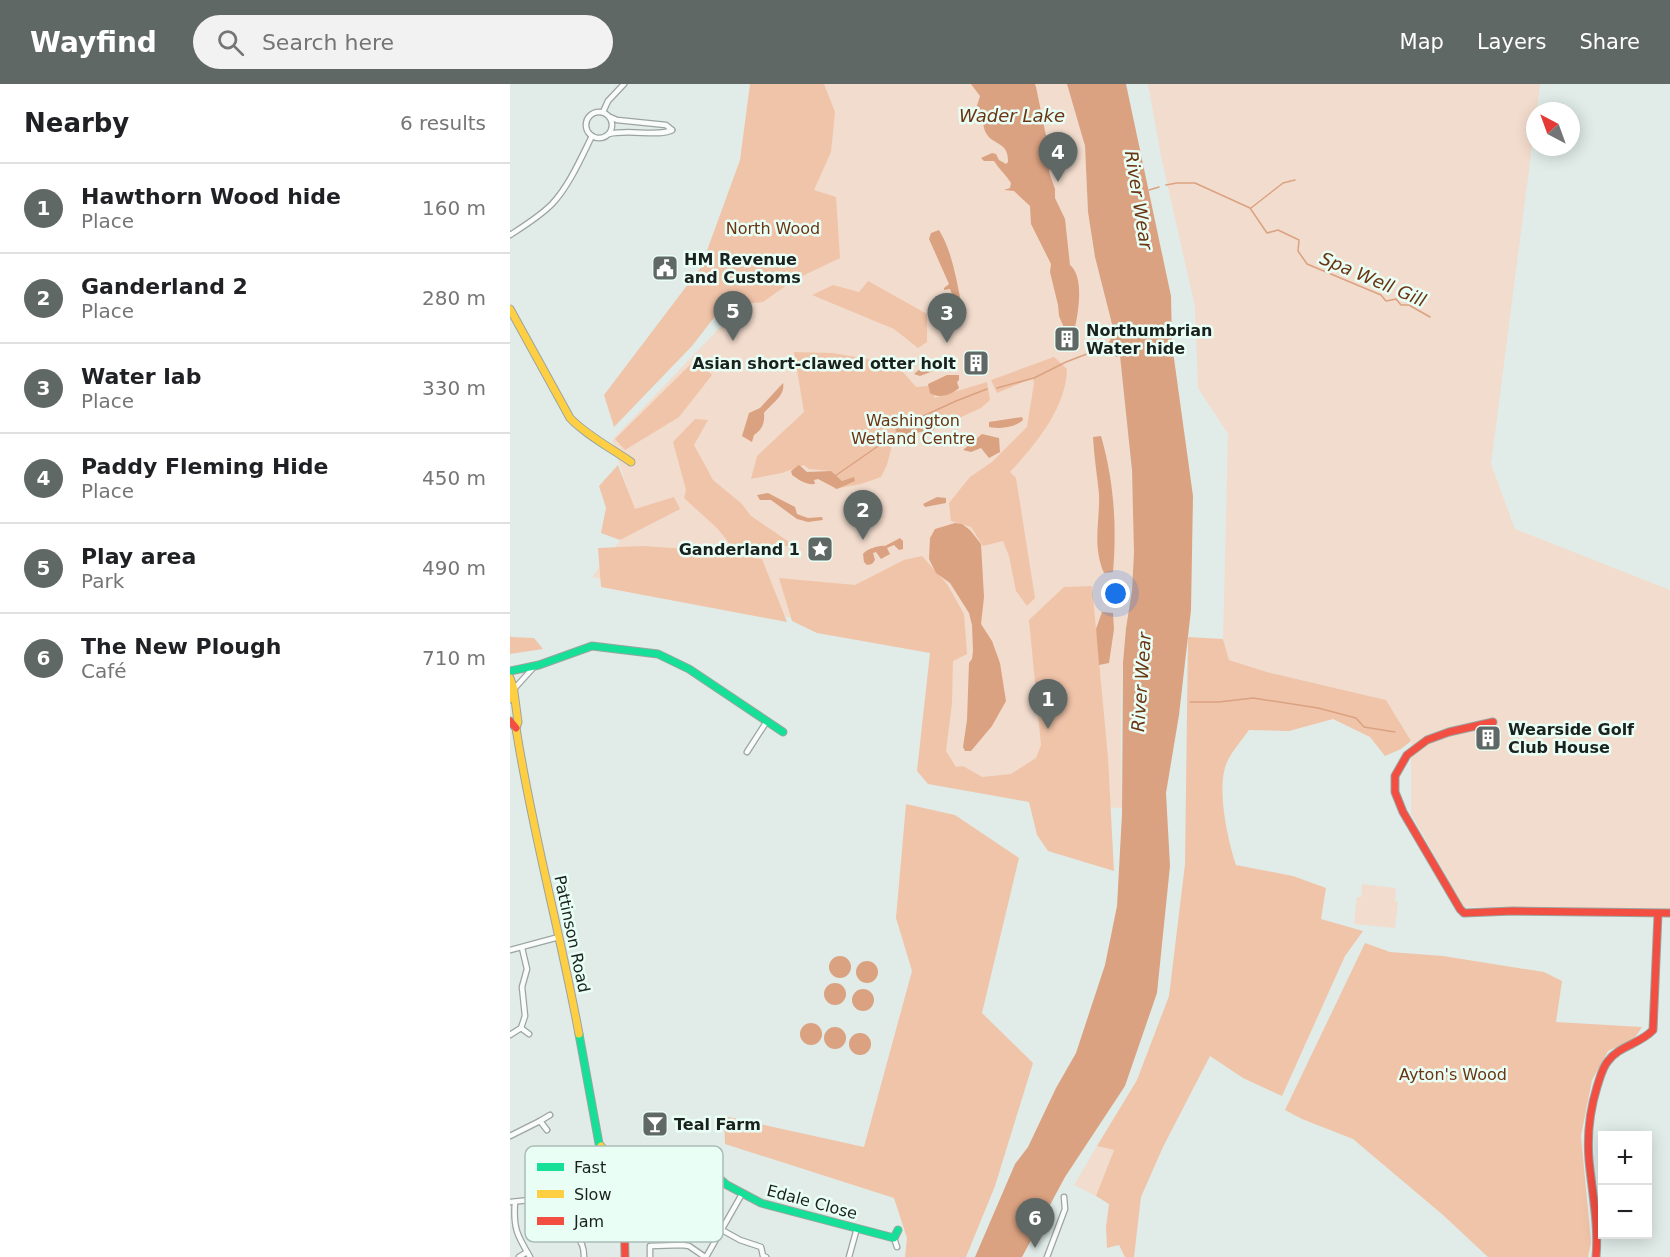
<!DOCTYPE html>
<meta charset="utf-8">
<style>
:root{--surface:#fff;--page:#f2f2f2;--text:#202124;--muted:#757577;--line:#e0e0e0;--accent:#606865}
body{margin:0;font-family:"DejaVu Sans",sans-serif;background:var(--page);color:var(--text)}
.controls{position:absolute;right:18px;bottom:18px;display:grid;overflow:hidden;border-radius:0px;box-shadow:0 3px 15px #0003}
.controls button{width:54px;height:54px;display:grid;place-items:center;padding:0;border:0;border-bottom:2px solid var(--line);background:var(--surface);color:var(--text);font:30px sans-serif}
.compass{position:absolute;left:1016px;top:18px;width:54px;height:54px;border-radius:50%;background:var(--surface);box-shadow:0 3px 15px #0003;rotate:319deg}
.you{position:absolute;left:606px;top:510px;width:21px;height:21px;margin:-15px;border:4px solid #fff;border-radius:50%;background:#1a73e8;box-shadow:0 0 0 9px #1a73e833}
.badge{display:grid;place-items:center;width:39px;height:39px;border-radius:50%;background:var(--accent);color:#fff;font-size:20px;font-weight:700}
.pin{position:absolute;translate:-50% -50px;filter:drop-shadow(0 2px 3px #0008)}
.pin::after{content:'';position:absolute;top:32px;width:21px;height:18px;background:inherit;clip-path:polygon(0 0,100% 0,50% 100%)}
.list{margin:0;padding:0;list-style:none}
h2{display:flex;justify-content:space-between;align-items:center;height:78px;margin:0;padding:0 24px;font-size:26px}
h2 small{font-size:20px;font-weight:400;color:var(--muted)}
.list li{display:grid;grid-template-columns:39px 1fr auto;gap:18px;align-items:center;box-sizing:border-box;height:90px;padding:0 24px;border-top:2px solid var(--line)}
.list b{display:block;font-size:22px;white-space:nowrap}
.list p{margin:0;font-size:20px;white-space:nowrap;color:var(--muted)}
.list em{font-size:20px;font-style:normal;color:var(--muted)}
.icon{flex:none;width:33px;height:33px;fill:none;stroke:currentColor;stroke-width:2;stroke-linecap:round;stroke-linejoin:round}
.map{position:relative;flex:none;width:1160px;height:1173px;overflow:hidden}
header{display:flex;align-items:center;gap:36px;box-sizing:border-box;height:84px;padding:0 30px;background:var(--accent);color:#fff}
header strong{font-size:28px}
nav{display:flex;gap:33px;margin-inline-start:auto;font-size:21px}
.search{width:420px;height:54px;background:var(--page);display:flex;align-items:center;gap:15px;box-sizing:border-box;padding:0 21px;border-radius:33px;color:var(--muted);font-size:22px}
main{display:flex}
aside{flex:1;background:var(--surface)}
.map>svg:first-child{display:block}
.green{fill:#f2dccd}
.forest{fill:#f0c4a9}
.water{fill:#dba281}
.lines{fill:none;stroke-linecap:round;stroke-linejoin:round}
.stream{stroke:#dba281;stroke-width:1.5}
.street-casing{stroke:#9ba4a0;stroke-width:7}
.fast-casing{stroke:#9ba4a0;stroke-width:9}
.slow-casing{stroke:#9ba4a0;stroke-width:9}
.jam-casing{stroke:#9ba4a0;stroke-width:9}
.street{stroke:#fafcfc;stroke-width:4.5}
.fast{stroke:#16e098;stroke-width:7}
.slow{stroke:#ffcf43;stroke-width:7}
.jam{stroke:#f24e42;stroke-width:7}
.labels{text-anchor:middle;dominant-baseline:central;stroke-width:5;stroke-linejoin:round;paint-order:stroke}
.park-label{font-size:16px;fill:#6c3413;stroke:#e9fff6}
.poi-label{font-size:16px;font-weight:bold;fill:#1a211e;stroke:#e9fff6;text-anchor:start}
.street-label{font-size:16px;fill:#1a211e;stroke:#e9fff6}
.water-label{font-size:18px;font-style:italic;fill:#6b3412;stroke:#e9fff6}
.key{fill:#e9fff6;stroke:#abbcb5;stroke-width:1.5}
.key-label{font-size:16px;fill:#1a211e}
</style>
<header>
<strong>Wayfind</strong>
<div class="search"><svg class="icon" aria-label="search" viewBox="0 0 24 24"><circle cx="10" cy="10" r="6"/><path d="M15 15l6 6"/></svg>Search here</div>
<nav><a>Map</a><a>Layers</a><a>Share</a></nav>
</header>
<main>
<aside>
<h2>Nearby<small>6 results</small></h2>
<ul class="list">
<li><span class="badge">1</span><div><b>Hawthorn Wood hide</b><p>Place</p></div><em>160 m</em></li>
<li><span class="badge">2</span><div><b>Ganderland 2</b><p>Place</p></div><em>280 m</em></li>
<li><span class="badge">3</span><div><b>Water lab</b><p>Place</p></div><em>330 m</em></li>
<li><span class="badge">4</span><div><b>Paddy Fleming Hide</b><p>Place</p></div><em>450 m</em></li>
<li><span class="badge">5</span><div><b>Play area</b><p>Park</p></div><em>490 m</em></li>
<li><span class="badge">6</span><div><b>The New Plough</b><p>Café</p></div><em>710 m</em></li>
</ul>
</aside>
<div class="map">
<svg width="1160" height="1173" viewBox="0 0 1160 1173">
<rect width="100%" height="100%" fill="#e1ece8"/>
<g class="green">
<path d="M283,0h274l18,62 3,66 7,45 19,76 -5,9 -4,3 1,4h5l5,7h4c6,65 15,130 14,196 -1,37 -9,72 -11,109 -3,49 -2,98 -1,147l-44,-2 -145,-22 6,-136 -347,-71 45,-58 -25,-79 165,-172z"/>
<polygon points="638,0 1030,0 1027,27 1025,27 1025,39 981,380 1005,445 1160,506 1160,825 1057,826 954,823 901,730 901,657 876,616 757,588 719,576 713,555 718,350 688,304 685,223 651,72"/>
<polygon points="852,800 886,804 885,817 888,818 885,844 844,840 847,813 851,813"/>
<polygon points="587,1062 604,1066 586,1112 564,1101"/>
</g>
<g class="forest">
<polygon points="240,0 314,0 325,28 321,68 304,106 326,113 330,174 284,196 253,218 213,222 182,262 104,343 94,311 191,183 230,76"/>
<polygon points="358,197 417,230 417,258 408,264 384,245 302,211 323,201 349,208"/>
<polygon points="284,268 323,269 363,276 393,288 406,303 426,301 424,314 477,298 480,316 471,324 438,339 421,336 404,337 390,347 400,350 403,353 382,361 377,381 371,393 351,400 324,405 332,397 321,387 299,385 294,381 272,389 241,395 247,372 294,328"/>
<path d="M544,273l13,12c-1,39 -31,75 -57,103l6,6 19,120 -8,8 -11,-15 -7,-35 -6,-15 -20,5 -12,-19 -20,-6 -2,-18 21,-26 22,-15 35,-35 7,-44 -1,-5 -36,15 -6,-13z"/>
<polygon points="186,275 202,291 169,333 115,366 105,355"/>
<polygon points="185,335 198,336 184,361 203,396 232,420 241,432 285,462 222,463 208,445 174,414 176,406 163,358"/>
<polygon points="108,381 125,425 164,413 170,425 110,456 91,449 96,424 89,402"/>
<polygon points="132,462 192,466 252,475 277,538 91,503 88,464"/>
<polygon points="412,472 437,500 454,530 457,570 443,577 442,619 436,667 446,683 453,682 472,693 501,690 526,674 531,661 519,536 554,503 582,502 598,674 604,787 538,767 527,751 519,718 418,700 407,687 420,569 307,549 282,537 269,494 345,501 394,476"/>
<polygon points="0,551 1,553 24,554 33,565 0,570"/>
<path d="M678,553l35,2 6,21 38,12 119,28 25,41 -10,8 -16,7 -15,-19 -37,-18 -44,12 -40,-1c-7,10 -16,20 -21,30 -13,25 0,80 8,105l57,11 33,12 -5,31 42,12 -18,25 -63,140 -39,-18 -33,-22 -47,91 -22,50 -7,60h-9l-6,-12 -12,3 -1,-21 3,-23 -13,-8 18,-46 -17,-4 40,-66 32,-84 16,-132z"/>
<polygon points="396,720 445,731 509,774 472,929 523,979 485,1102 456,1173 395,1173 397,1154 384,1114 215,1060 214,1032 354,1063 402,887 386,834"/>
<polygon points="855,859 880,868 933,872 1034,888 1052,897 1046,938 1132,943 1124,955 1098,967 1082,996 1071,1052 1081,1159 1078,1173 978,1173 933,1131 843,1055 792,1035 775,1026"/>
</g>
<g class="water">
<path d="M461,0h64l1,3 15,73 -2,12 6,17v9l10,21 5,46c16,13 7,55 3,71h-10l-2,-3 4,-3 -6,-14 -1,-11 -8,-33 1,-8 -20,-40 -1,-18 -16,-15 -10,-1 6,-2 1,-5c-5,-8 -12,-14 -17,-22h-10l-3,-3 11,-5 4,1 3,6 7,4 2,-2c1,-23 -19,-15 -24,-34 -1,-3 0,-6 -1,-9l-5,-2 -3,-5 5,-16z"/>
<polygon points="557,0 616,0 661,212 662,260 683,412 681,526 669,631 656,709 660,782 647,909 615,1002 555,1093 512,1173 465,1173 505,1080 518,1063 546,1004 566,969 595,881 607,822 612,730 613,578 616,544 622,506 624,468 622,387 610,272 606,273 601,265 596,265 595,261 599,258 604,248 585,173 578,128 575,62"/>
<path d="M429,146c13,21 17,48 22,72l-4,4 -7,-17 -6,1v-2l5,-4 -20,-45 2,-6z"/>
<polygon points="433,278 440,278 439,281 410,292 404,290 416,280"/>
<path d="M437,291h12v5l-2,2 2,6c-8,7 -20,11 -29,5l-2,-9z"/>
<path d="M273,299c3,12 -12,21 -19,30 1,10 -2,17 -10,22l-2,7 -10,-6 7,-23 11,-5z"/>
<path d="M423,332l3,10 -3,5 -13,1 -20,7 -5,-10c14,-3 20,-12 36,-11z"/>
<path d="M512,333l1,3c-9,8 -22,9 -34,7v-5z"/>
<polygon points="472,350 489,354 490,368 479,374 471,364 461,368 453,366"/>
<path d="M591,352c13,45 16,90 12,136l-9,1c-12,-28 -4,-51 -5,-79 -2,-19 -5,-38 -6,-57z"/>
<path d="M289,381l8,7 24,-1 11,10 12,-4 1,4 -18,8 -19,-10 -4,1 1,4c-9,1 -16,-4 -23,-9l-1,-4z"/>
<polygon points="258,409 285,423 287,430 298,434 312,433 313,436 298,438 287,435 261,416 250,416 247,411"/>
<polygon points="427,413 436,414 436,419 415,423 413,420"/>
<polygon points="445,439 452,440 460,446 471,460 474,513 471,540 482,557 490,579 496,617 482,642 461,667 455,667 453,663 457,636 459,579 462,575 463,567 462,541 459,529 440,499 426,489 419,475 420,454 425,445"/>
<path d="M390,454l3,3v8l-4,1 -5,-5 -7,3 3,6 -9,5 -5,-7 -3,1 2,7 -3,4 -5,1 -3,-3 -1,-8c4,-5 16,-9 22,-8z"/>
<polygon points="592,528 603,529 604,545 599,579 589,581 586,545"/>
<circle cx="330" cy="883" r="11"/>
<circle cx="357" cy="888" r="11"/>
<circle cx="325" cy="910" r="11"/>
<circle cx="353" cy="916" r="11"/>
<circle cx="301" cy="950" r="11"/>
<circle cx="325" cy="954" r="11"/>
<circle cx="350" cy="960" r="11"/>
</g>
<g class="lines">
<g class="stream">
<polyline points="656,101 667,99 685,99 740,124 757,149 768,146 789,156 788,167 797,180 871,211 876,217 886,215 891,221 899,221 920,233"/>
<polyline points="639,106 649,103"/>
<polyline points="741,124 773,99 785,96"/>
<polyline points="487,304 524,294 556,278 595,263"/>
<polyline points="411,333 446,317 477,305"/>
<polyline points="325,392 387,349"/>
<polyline points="680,618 709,618 743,614 808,624 846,634 854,643 885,648"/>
</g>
<defs>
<g id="street">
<circle cx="89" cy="41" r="13"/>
<polyline points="93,28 98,17 114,0"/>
<polyline points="100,33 107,36 156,41 162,46"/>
<path d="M99,50c18,-5 52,3 63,-4"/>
<path d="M0,151c14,-9 29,-18 42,-31 17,-18 29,-46 40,-68"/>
<polyline points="4,605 23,584"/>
<polyline points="237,668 257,637"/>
<polyline points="0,866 49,853"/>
<polyline points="11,944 15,932 12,903 17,885 12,864"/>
<polyline points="0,951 11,944 19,950"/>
<polyline points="37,1046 30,1037 40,1031"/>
<polyline points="0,1052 30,1037"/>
<polyline points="120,1092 139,1080"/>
<polyline points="78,1105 92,1093"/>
<polyline points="0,1118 40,1114 98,1104"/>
<path d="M5,1118c-2,26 2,33 15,55"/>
<polyline points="212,1146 230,1156 251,1163 253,1172 256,1173"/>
<polyline points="37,1148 44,1148 46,1128"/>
<path d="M44,1148c19,0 30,4 30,25"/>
<polyline points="384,1154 387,1163"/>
<polyline points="9,1173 17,1168"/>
<polyline points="140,1173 140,1162 172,1161 179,1162 195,1173"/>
<polyline points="196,1173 232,1110"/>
<polyline points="339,1173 347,1144"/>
<polyline points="537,1173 555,1125 554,1113"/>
</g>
<g id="fast">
<polyline points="0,587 29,581 82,562 148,570 179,585 273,648"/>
<polyline points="69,950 94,1087"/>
<polyline points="113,1081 123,1079 184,1079 195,1083 217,1101 251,1119 384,1154 388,1146"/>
</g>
<g id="slow">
<path d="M0,225l60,109c16,17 41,30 61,44"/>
<polyline points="0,594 4,605 0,615"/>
<path d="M4,608l4,30 -2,6c16,103 44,203 63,306"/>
<polyline points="91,1062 105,1079"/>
<circle cx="106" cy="1093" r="13"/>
</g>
<g id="jam">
<polyline points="0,637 6,644"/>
<polyline points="983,638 939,648 917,656 897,671 885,692 885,708 893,728 950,825 954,829 1003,827 1160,829"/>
<polyline points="115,1173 114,1124 118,1099"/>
<path d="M1086,1173c3,-33 -4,-64 -7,-97 -2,-24 1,-50 8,-73 3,-9 5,-19 11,-26 11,-15 32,-17 45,-31l5,-116"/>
</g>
</defs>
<use href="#street" class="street-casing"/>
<use href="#fast" class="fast-casing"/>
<use href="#slow" class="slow-casing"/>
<use href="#jam" class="jam-casing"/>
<use href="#street" class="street"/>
<use href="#fast" class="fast"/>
<use href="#slow" class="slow"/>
<use href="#jam" class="jam"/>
</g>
<defs>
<symbol id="civic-square" viewBox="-11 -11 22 22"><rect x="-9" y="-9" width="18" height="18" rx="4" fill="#606865" stroke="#e9fff6"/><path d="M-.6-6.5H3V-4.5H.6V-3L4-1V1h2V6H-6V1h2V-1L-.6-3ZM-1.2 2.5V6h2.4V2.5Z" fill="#fff"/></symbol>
<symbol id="building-square" viewBox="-11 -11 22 22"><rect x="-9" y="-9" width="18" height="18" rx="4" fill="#606865" stroke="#e9fff6"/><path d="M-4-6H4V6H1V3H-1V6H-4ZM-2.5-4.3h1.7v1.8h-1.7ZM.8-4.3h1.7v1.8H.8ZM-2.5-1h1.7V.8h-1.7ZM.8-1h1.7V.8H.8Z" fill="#fff"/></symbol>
<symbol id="sight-square" viewBox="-11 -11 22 22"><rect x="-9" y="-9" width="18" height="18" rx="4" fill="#606865" stroke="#e9fff6"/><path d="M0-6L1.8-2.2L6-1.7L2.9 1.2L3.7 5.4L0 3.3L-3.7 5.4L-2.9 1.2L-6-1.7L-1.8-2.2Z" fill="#fff"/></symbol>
<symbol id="bar-square" viewBox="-11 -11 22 22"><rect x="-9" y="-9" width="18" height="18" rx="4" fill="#606865" stroke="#e9fff6"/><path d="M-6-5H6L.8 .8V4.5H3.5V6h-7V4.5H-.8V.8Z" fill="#fff"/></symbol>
</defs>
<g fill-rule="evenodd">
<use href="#civic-square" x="140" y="169" width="30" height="30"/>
<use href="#building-square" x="542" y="240" width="30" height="30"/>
<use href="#building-square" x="451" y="264" width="30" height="30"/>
<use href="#sight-square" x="295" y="450" width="30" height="30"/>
<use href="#building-square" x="963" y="639" width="30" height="30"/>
<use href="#bar-square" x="130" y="1025" width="30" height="30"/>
</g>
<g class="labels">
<g class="park-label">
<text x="263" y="144">North Wood</text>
<text x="403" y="336">Washington<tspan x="403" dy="18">Wetland Centre</tspan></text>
<text x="943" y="990">Ayton's Wood</text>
</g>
<g class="poi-label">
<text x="174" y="175">HM Revenue<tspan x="174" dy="18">and Customs</tspan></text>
<text x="576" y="246">Northumbrian<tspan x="576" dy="18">Water hide</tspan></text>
<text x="446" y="279" text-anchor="end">Asian short-clawed otter holt</text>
<text x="290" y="465" text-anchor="end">Ganderland 1</text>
<text x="998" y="645">Wearside Golf<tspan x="998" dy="18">Club House</tspan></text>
<text x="164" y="1040">Teal Farm</text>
</g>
<g class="street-label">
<text transform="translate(62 850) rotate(78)">Pattinson Road</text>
<text transform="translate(302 1118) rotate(15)">Edale Close</text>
</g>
<g class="water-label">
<text x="502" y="31">Wader Lake</text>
<text transform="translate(629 116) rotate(81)">River Wear</text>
<text transform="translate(863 195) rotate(23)">Spa Well Gill</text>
<text transform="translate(631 598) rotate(-86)">River Wear</text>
</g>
</g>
<rect x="15" y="1062" width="198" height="96" rx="9" class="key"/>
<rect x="27" y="1079" width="27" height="8" fill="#16e098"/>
<rect x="27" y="1106" width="27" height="8" fill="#ffcf43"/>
<rect x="27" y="1133" width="27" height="8" fill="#f24e42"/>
<g class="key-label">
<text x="64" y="1089">Fast</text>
<text x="64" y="1116">Slow</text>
<text x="64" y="1143">Jam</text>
</g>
</svg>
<div class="controls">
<button>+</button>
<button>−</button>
</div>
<svg class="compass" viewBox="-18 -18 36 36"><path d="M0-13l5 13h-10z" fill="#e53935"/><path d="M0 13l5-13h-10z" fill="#757577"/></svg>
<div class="you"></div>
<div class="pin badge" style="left:538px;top:645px">1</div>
<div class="pin badge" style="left:353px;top:456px">2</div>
<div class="pin badge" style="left:437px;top:259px">3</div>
<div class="pin badge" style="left:548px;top:98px">4</div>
<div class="pin badge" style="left:223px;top:257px">5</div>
<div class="pin badge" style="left:525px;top:1164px">6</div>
</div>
</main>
